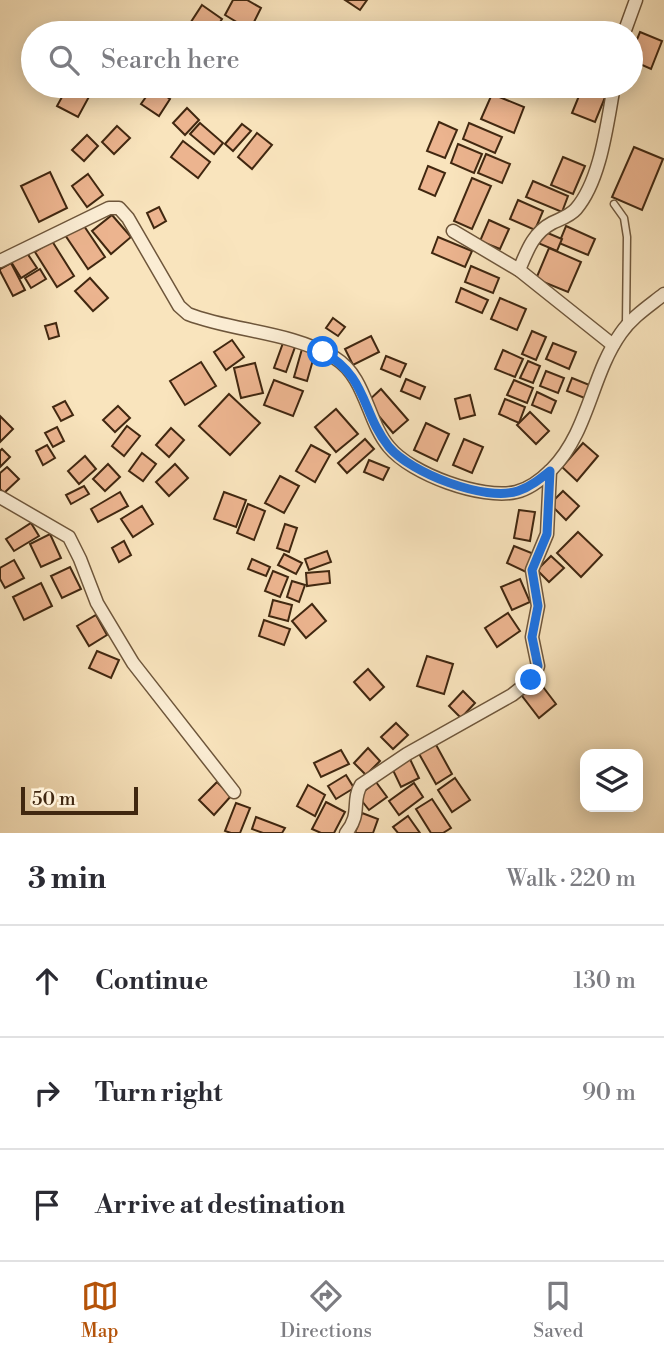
<!DOCTYPE html>
<meta charset="utf-8">
<style>
:root{--surface:#fff;--page:#f7f7f7;--text:#2b2b33;--muted:#7c7c81;--line:#e1e1e2;--accent:#b45309}
body{margin:0;font-family:"Libre Bodoni",serif;background:var(--page);color:var(--text)}
.controls{position:absolute;right:21px;bottom:21px;display:grid;overflow:hidden;border-radius:14px;box-shadow:0 4px 18px #0003}
.controls button{width:63px;height:63px;display:grid;place-items:center;padding:0;border:0;border-bottom:2px solid var(--line);background:var(--surface);color:var(--text);font:35px sans-serif}
.scale{position:absolute;left:21px;bottom:18px;width:117px;box-sizing:border-box;padding-left:7px;border:4px solid #402710;border-top:0;font-size:19px;line-height:24px;white-space:nowrap;color:#402710;-webkit-text-stroke:5px #fbedd4;paint-order:stroke}
.stop{position:absolute;width:21px;height:21px;margin:-16px;border:5px solid #1a73e8;border-radius:50%;background:#fff}
.stop.end{background:#1a73e8;border-color:#fff;box-shadow:0 2px 7px #0008}
.list{margin:0;padding:0;list-style:none}
h2{display:flex;justify-content:space-between;align-items:center;height:91px;margin:0;padding:0 28px;font-size:30px}
h2 small{font-size:23px;font-weight:400;color:var(--muted)}
.list li{display:grid;grid-template-columns:46px 1fr auto;gap:21px;align-items:center;box-sizing:border-box;height:112px;padding:0 28px;border-top:2px solid var(--line)}
.list b{display:block;font-size:26px;white-space:nowrap}
.list em{font-size:23px;font-style:normal;color:var(--muted)}
.icon{flex:none;width:38px;height:38px;fill:none;stroke:currentColor;stroke-width:2;stroke-linecap:round;stroke-linejoin:round}
.map{position:relative;flex:none;width:664px;height:833px;overflow:hidden}
.search{position:absolute;background:var(--surface);box-shadow:0 4px 18px #0003;left:21px;right:21px;top:21px;height:77px;display:flex;align-items:center;gap:18px;box-sizing:border-box;padding:0 24px;border-radius:38px;color:var(--muted);font-size:26px}
.sheet{height:427px;background:var(--surface)}
nav{display:flex;justify-content:space-around;align-items:center;box-sizing:border-box;height:98px;border-top:2px solid var(--line);background:var(--surface);font-size:19px;color:var(--muted)}
nav a{display:grid;justify-items:center;gap:4px}
nav .on{color:var(--accent)}
.map>svg:first-child{display:block}
.building{fill:#ecb48f;stroke:#402710;stroke-width:2}
.lines{fill:none;stroke-linecap:round;stroke-linejoin:round}
.service-casing{stroke:#6e563b;stroke-width:9}
.minor-casing{stroke:#6e563b;stroke-width:15}
.service{stroke:#fbedd4;stroke-width:6}
.minor{stroke:#fbedd4;stroke-width:12}
.route{stroke:#1a73e8;stroke-width:9}
</style>
<div class="map">
<svg width="664" height="833" viewBox="0 0 664 833">
<rect width="100%" height="100%" fill="#f9e4bd"/>
<filter id="stains"><feTurbulence type="fractalNoise" baseFrequency=".00286" numOctaves="4"/><feColorMatrix values="0 0 0 0 .2 0 0 0 0 .09 0 0 0 0 .02 0 0 0 .5 -.17"/></filter>
<radialGradient id="worn" r=".72"><stop offset=".6" stop-color="#630" stop-opacity="0"/><stop offset="1" stop-color="#630" stop-opacity=".3"/></radialGradient>
<g class="building">
<polygon points="233,0 247,0 261,8 250,30 225,15"/>
<polygon points="345,0 367,0 360,10"/>
<polygon points="202,5 222,19 213,33 202,33 189,25"/>
<polygon points="640,32 662,41 651,69 631,60 631,54"/>
<polygon points="68,86 77,86 91,93 78,117 57,106"/>
<polygon points="583,86 606,95 595,122 572,113"/>
<polygon points="153,87 170,99 159,116 141,104"/>
<polygon points="492,94 524,107 514,133 481,119"/>
<polygon points="187,108 199,120 185,135 173,123"/>
<polygon points="439,122 457,130 445,158 427,151"/>
<polygon points="200,123 223,143 214,154 190,134"/>
<polygon points="469,123 502,137 495,153 463,139"/>
<polygon points="242,124 251,131 233,151 225,144"/>
<polygon points="117,126 130,138 114,154 102,142"/>
<polygon points="257,133 272,145 252,169 238,157"/>
<polygon points="87,135 98,146 84,161 72,150"/>
<polygon points="183,141 210,162 198,178 171,157"/>
<polygon points="458,144 482,154 474,173 451,163"/>
<polygon points="634,147 663,159 642,210 612,197"/>
<polygon points="486,154 510,164 502,183 478,173"/>
<polygon points="563,157 585,166 573,194 551,185"/>
<polygon points="428,166 445,173 435,196 419,189"/>
<polygon points="50,172 67,208 39,222 21,186"/>
<polygon points="88,174 103,195 87,207 72,186"/>
<polygon points="472,178 491,186 472,229 454,221"/>
<polygon points="533,181 568,196 562,212 526,197"/>
<polygon points="518,200 543,211 535,230 510,219"/>
<polygon points="159,207 166,221 154,228 147,213"/>
<polygon points="112,215 131,237 111,254 92,231"/>
<polygon points="489,220 509,229 500,249 480,241"/>
<polygon points="82,223 105,257 88,269 65,235"/>
<polygon points="566,226 595,239 588,255 559,243"/>
<polygon points="543,231 562,239 557,251 538,243"/>
<polygon points="438,237 472,251 465,267 432,253"/>
<polygon points="52,241 74,276 57,287 35,252"/>
<polygon points="549,248 581,262 568,292 536,279"/>
<polygon points="25,250 37,268 21,278 10,260"/>
<polygon points="11,263 25,290 13,296 0,271 0,269"/>
<polygon points="471,266 499,278 493,293 465,282"/>
<polygon points="40,269 46,279 31,288 25,278"/>
<polygon points="90,278 108,298 93,311 75,291"/>
<polygon points="461,288 488,300 482,313 456,302"/>
<polygon points="500,298 526,309 517,330 491,319"/>
<polygon points="333,318 345,327 338,336 326,328"/>
<polygon points="56,323 59,336 49,339 45,326"/>
<polygon points="532,331 546,337 536,360 522,354"/>
<polygon points="371,336 379,352 353,365 345,349"/>
<polygon points="232,340 244,357 226,370 214,352"/>
<polygon points="283,343 295,347 286,372 274,368"/>
<polygon points="553,343 576,352 569,369 546,359"/>
<polygon points="302,349 315,353 307,381 294,377"/>
<polygon points="503,350 523,359 515,377 495,369"/>
<polygon points="386,356 406,364 400,377 381,369"/>
<polygon points="528,361 540,366 533,383 520,378"/>
<polygon points="201,362 216,386 185,405 170,381"/>
<polygon points="255,363 263,393 241,398 234,368"/>
<polygon points="546,371 564,378 558,393 540,386"/>
<polygon points="572,378 592,386 587,399 567,391"/>
<polygon points="406,379 425,387 420,399 401,391"/>
<polygon points="274,380 303,391 293,416 264,405"/>
<polygon points="514,380 533,388 527,403 507,395"/>
<polygon points="381,389 408,420 393,433 367,402"/>
<polygon points="537,392 556,401 551,413 532,405"/>
<polygon points="229,394 260,423 230,455 199,426"/>
<polygon points="470,395 475,415 460,419 455,399"/>
<polygon points="505,399 525,407 519,423 499,414"/>
<polygon points="65,401 73,415 61,421 53,407"/>
<polygon points="118,406 130,418 115,432 103,420"/>
<polygon points="336,409 358,434 336,452 315,427"/>
<polygon points="530,412 549,431 536,444 517,425"/>
<polygon points="0,416 13,429 0,442"/>
<polygon points="426,423 449,434 437,461 414,450"/>
<polygon points="127,426 140,436 124,456 112,446"/>
<polygon points="57,427 64,441 53,447 45,433"/>
<polygon points="171,428 184,440 169,457 156,445"/>
<polygon points="365,439 374,449 347,473 338,463"/>
<polygon points="464,439 483,447 472,473 453,465"/>
<polygon points="583,443 598,456 577,481 562,467"/>
<polygon points="47,445 55,458 43,465 36,451"/>
<polygon points="311,445 330,455 315,482 296,471"/>
<polygon points="2,449 10,457 0,467 0,451"/>
<polygon points="142,453 156,464 143,481 129,471"/>
<polygon points="85,456 96,469 79,484 68,471"/>
<polygon points="369,460 389,468 383,480 364,472"/>
<polygon points="108,464 120,477 105,491 93,479"/>
<polygon points="175,464 188,478 169,496 156,482"/>
<polygon points="7,467 19,479 4,493 0,489 0,473"/>
<polygon points="280,476 299,486 284,513 265,503"/>
<polygon points="84,486 89,494 71,504 66,495"/>
<polygon points="563,491 579,506 566,520 550,504"/>
<polygon points="120,492 128,506 98,522 91,509"/>
<polygon points="224,492 246,500 236,527 214,519"/>
<polygon points="248,504 265,511 254,540 237,533"/>
<polygon points="142,506 153,524 133,537 121,519"/>
<polygon points="519,510 535,512 530,541 514,538"/>
<polygon points="31,523 39,536 14,551 6,539"/>
<polygon points="285,524 297,528 289,552 277,548"/>
<polygon points="578,532 602,555 581,577 557,553"/>
<polygon points="50,534 61,558 41,567 30,544"/>
<polygon points="124,541 131,555 119,562 112,548"/>
<polygon points="514,546 534,554 526,572 507,563"/>
<polygon points="327,551 331,562 309,570 305,559"/>
<polygon points="284,554 302,563 296,574 278,565"/>
<polygon points="551,556 564,568 549,582 537,570"/>
<polygon points="252,559 270,567 266,576 248,569"/>
<polygon points="14,560 24,578 5,588 0,579 0,568"/>
<polygon points="70,567 81,589 62,598 51,576"/>
<polygon points="273,571 288,577 280,597 265,591"/>
<polygon points="329,571 330,583 307,586 306,573"/>
<polygon points="520,579 530,602 512,610 501,587"/>
<polygon points="292,581 305,585 299,602 287,597"/>
<polygon points="41,583 52,606 24,620 13,597"/>
<polygon points="273,600 292,605 288,621 269,616"/>
<polygon points="312,604 326,621 306,638 292,621"/>
<polygon points="508,613 520,631 497,647 485,628"/>
<polygon points="96,615 107,635 89,646 77,626"/>
<polygon points="264,620 290,629 284,645 259,636"/>
<polygon points="97,651 119,660 111,678 89,668"/>
<polygon points="427,656 453,664 444,694 417,686"/>
<polygon points="368,669 384,687 370,700 354,682"/>
<polygon points="537,679 556,704 539,718 519,692"/>
<polygon points="463,691 475,703 461,718 449,706"/>
<polygon points="396,723 408,735 393,749 381,737"/>
<polygon points="435,743 452,774 436,784 418,752"/>
<polygon points="368,748 380,761 366,775 354,763"/>
<polygon points="341,750 349,764 321,777 314,763"/>
<polygon points="409,757 419,778 401,787 391,766"/>
<polygon points="346,775 354,788 336,799 328,786"/>
<polygon points="455,778 470,800 452,812 438,790"/>
<polygon points="217,782 231,796 214,815 199,800"/>
<polygon points="376,782 387,797 369,810 358,796"/>
<polygon points="414,783 423,797 399,815 389,801"/>
<polygon points="308,785 325,795 315,816 297,806"/>
<polygon points="432,799 451,828 443,833 431,833 416,809"/>
<polygon points="326,802 345,812 334,833 321,833 312,829"/>
<polygon points="236,803 250,808 240,833 231,833 225,831"/>
<polygon points="362,813 378,819 373,833 355,833"/>
<polygon points="408,816 420,833 398,833 393,827"/>
<polygon points="256,817 285,828 282,833 263,833 252,829"/>
</g>
<g class="lines">
<defs>
<polyline id="service" points="614,204 624,218 627,237 626,324"/>
<g id="minor">
<polyline points="624,33 636,0"/>
<polyline points="453,231 519,270 613,345"/>
<path d="M0,261l109,-53h10l9,10 51,88 9,8c47,18 102,17 147,44 31,19 32,63 54,89 22,27 93,53 127,45 13,-3 26,-13 36,-23 37,-38 39,-94 69,-136 11,-16 28,-27 43,-39"/>
<path d="M519,270c8,-19 14,-37 33,-47 8,-4 18,-7 24,-14 25,-29 31,-86 38,-123"/>
<polyline points="0,497 69,537 80,559 97,603 133,663 234,792"/>
<path d="M346,833c16,-19 5,-32 15,-48l46,-31 105,-59 19,-15 5,-8 2,-6 -6,-29 6,-31 -6,-36 15,-36 3,-63"/>
</g>
</defs>
<use href="#service" class="service-casing"/>
<use href="#minor" class="minor-casing"/>
<use href="#service" class="service"/>
<use href="#minor" class="minor"/>
</g>
<g class="lines">
<path class="route" d="M323,352c45,25 38,60 66,95 22,26 96,55 129,44 12,-4 22,-12 32,-20l-3,63 -15,36 6,36 -6,31 6,29 -7,14"/>
</g>
<rect width="100%" height="100%" filter="url(#stains)"/>
<rect width="100%" height="100%" fill="url(#worn)"/>
</svg>
<div class="controls">
<button><svg class="icon" aria-label="layers" viewBox="0 0 24 24"><path d="M12 4l9 5-9 5-9-5zM3 14l9 5 9-5"/></svg></button>
</div>
<div class="scale">50 m</div>
<div class="stop" style="left:323px;top:352px"></div>
<div class="stop end" style="left:531px;top:680px"></div>
<div class="search"><svg class="icon" aria-label="search" viewBox="0 0 24 24"><circle cx="10" cy="10" r="6"/><path d="M15 15l6 6"/></svg>Search here</div>
</div>
<section class="sheet">
<h2>3 min<small>Walk · 220 m</small></h2>
<ul class="list">
<li><svg class="icon" aria-label="ahead" viewBox="0 0 24 24"><path d="M12 20V5M6 11l6-6 6 6"/></svg><div><b>Continue</b></div><em>130 m</em></li>
<li><svg class="icon" aria-label="right" viewBox="0 0 24 24"><path d="M7 20v-9h11M14 6l5 5-5 5"/></svg><div><b>Turn right</b></div><em>90 m</em></li>
<li><svg class="icon" aria-label="arrive" viewBox="0 0 24 24"><path d="M6 21V4h12l-3 4 3 4H6"/></svg><div><b>Arrive at destination</b></div></li>
</ul>
</section>
<nav>
<a class="on"><svg class="icon" aria-label="map" viewBox="0 0 24 24"><path d="M3 6l6-2 6 2 6-2v14l-6 2-6-2-6 2zM9 4v14M15 6v14"/></svg>Map</a>
<a><svg class="icon" aria-label="directions" viewBox="0 0 24 24"><path d="M12 3l9 9-9 9-9-9zM9 14v-3h6M13 9l2 2-2 2"/></svg>Directions</a>
<a><svg class="icon" aria-label="saved" viewBox="0 0 24 24"><path d="M7 4h10v16l-5-4-5 4z"/></svg>Saved</a>
</nav>
